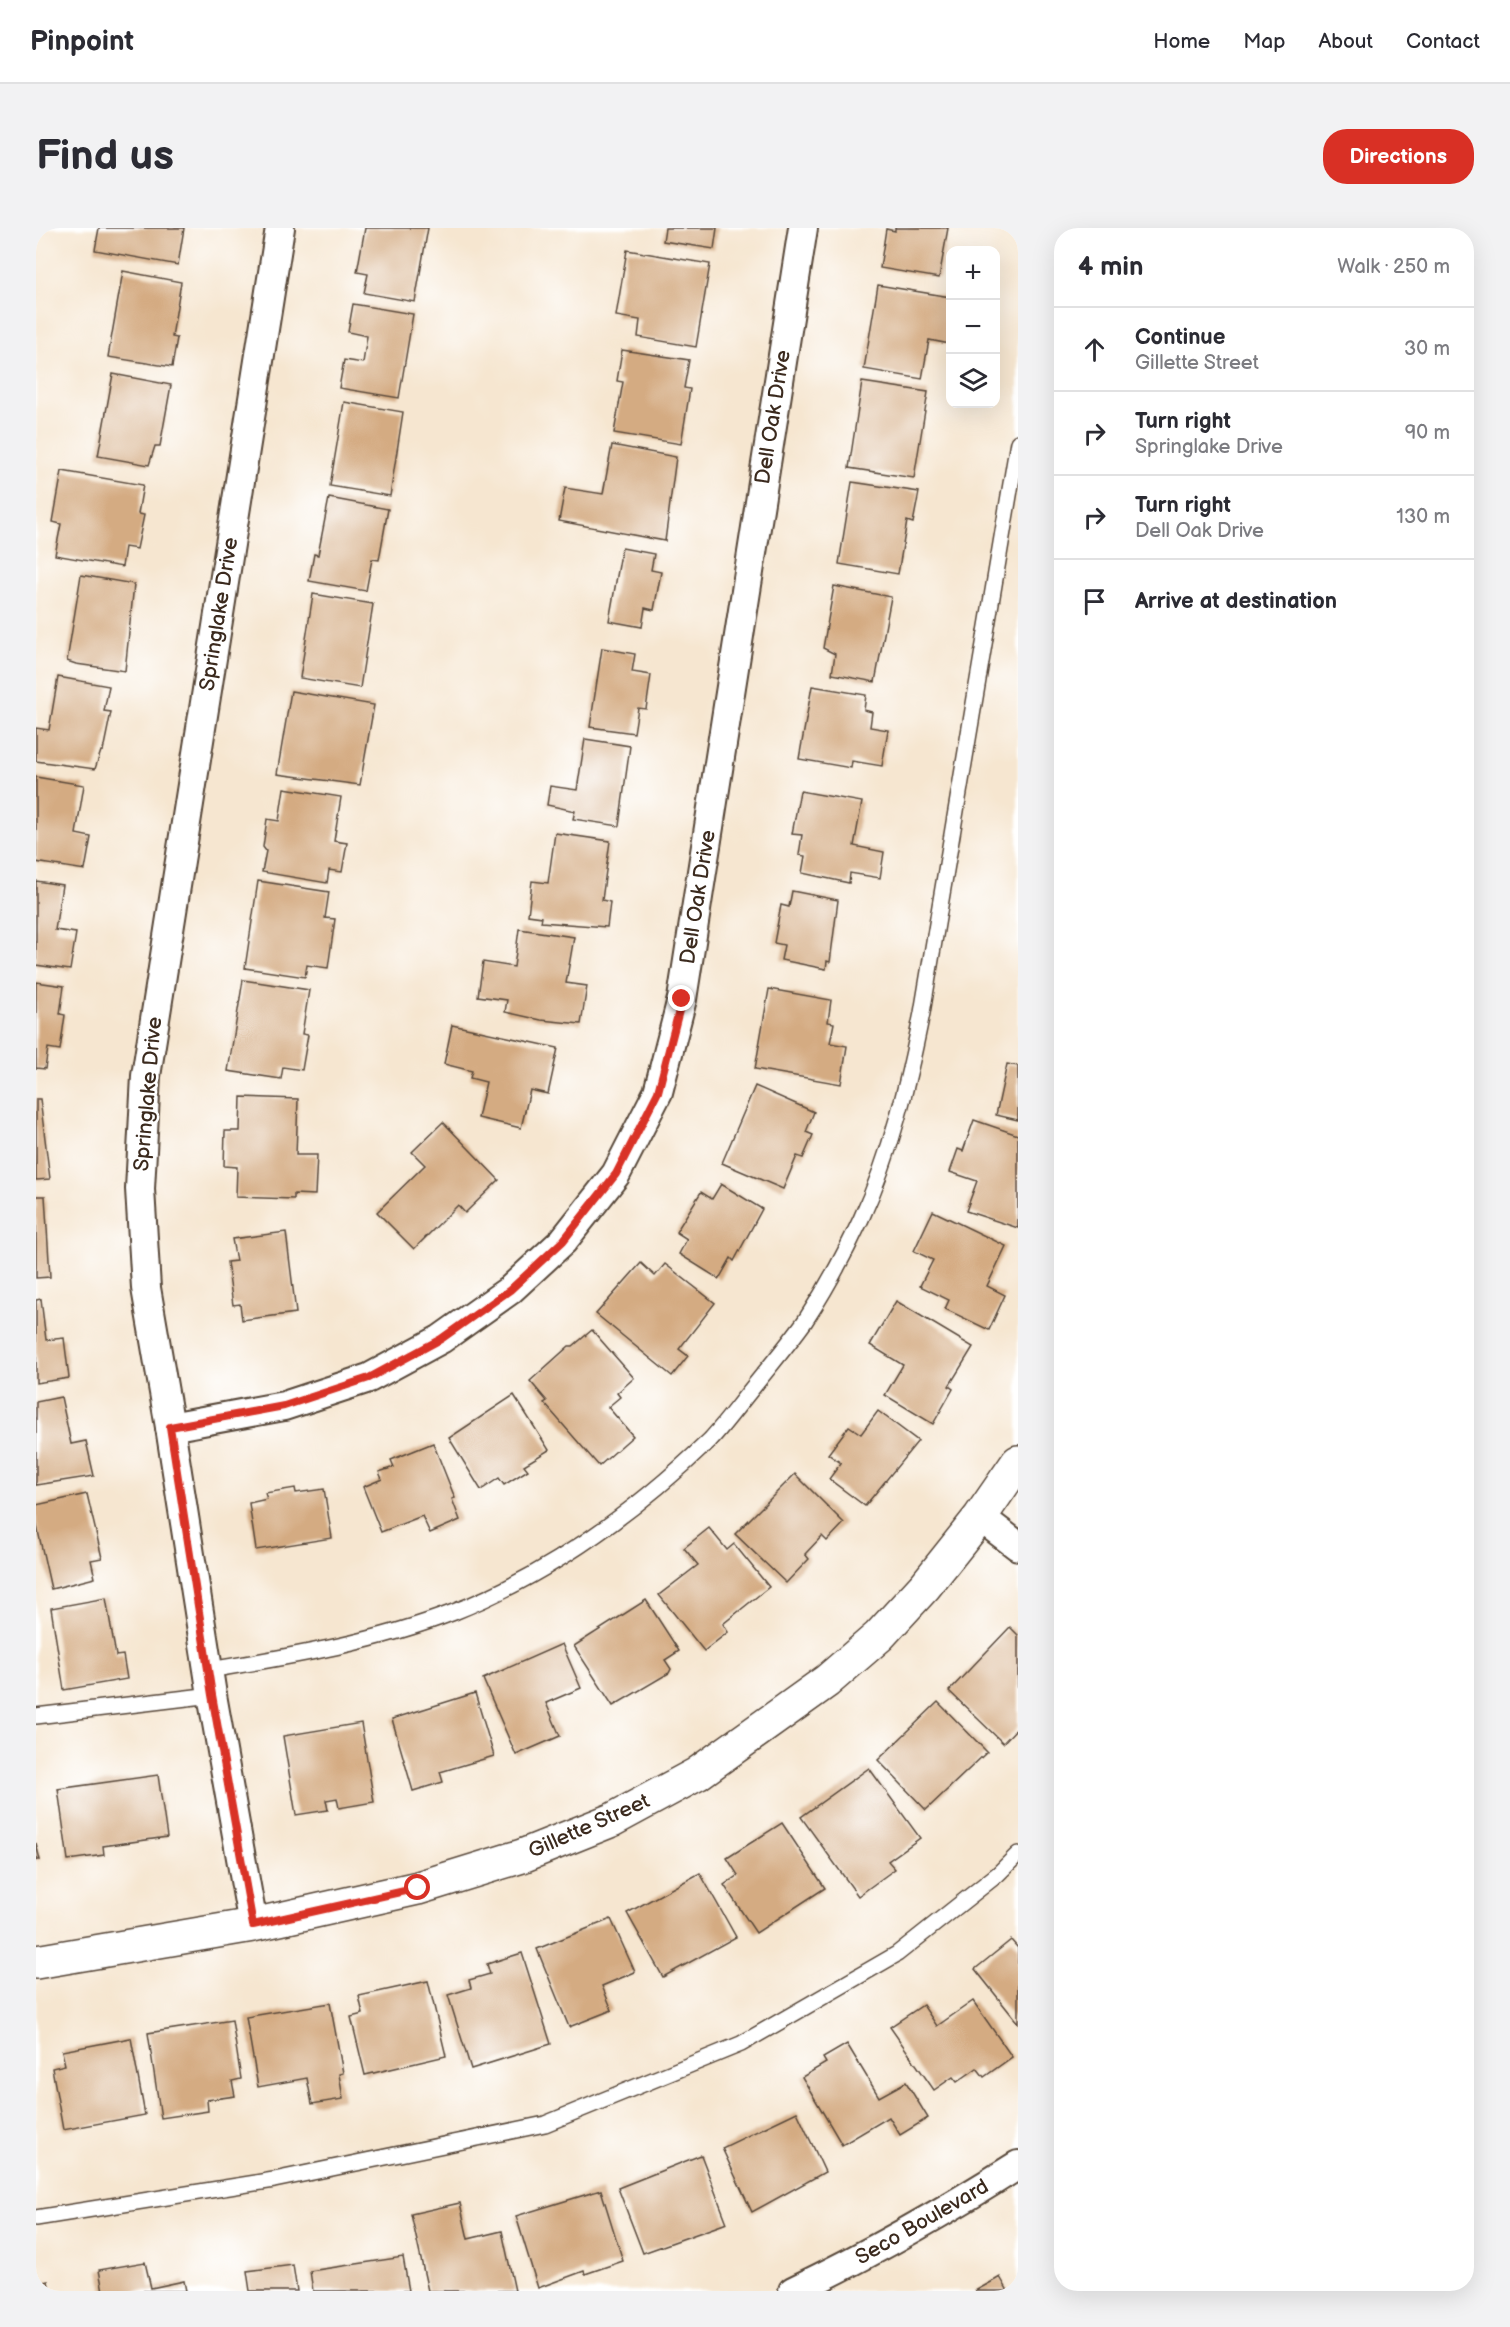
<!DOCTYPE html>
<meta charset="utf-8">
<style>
:root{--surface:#fff;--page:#f2f2f3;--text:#2b2b33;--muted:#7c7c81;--line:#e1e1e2;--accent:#d93025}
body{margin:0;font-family:"Balsamiq Sans",sans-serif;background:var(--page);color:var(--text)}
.controls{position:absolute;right:18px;top:18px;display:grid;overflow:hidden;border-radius:12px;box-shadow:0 6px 24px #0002}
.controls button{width:54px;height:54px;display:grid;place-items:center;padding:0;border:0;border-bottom:2px solid var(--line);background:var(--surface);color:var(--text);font:30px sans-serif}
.stop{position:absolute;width:18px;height:18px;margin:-14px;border:4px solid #d93025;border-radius:50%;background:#fff}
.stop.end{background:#d93025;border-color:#fff;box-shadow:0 2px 6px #0008}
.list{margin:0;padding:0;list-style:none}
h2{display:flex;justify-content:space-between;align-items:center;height:78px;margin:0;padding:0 24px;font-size:26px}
h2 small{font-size:20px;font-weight:400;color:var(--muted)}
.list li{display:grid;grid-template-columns:39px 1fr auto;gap:18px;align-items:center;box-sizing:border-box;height:84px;padding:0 24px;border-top:2px solid var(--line)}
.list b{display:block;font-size:22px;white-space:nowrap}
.list p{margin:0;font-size:20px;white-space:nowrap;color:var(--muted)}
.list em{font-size:20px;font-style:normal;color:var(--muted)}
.icon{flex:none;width:33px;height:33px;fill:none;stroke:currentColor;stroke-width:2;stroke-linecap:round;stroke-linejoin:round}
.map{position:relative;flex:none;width:982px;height:2063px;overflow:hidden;border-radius:24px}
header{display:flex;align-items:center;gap:36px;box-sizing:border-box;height:84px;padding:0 30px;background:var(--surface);border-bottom:2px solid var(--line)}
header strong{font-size:28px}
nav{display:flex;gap:33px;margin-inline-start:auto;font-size:21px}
.intro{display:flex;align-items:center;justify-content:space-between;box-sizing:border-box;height:144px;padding:0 36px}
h1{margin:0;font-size:42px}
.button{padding:15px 27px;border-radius:24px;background:var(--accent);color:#fff;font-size:21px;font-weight:700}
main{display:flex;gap:36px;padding:0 36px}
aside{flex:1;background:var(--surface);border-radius:24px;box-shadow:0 6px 24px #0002}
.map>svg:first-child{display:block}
.building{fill:#d4ab82}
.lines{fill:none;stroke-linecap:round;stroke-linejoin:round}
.service-casing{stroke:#574639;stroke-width:18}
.minor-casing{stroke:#574639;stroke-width:32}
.tertiary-casing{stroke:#574639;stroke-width:36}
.service{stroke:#fff;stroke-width:15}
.minor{stroke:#fff;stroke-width:28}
.tertiary{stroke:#fff;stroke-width:33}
.route{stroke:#d93025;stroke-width:8}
.labels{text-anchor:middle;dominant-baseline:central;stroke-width:5;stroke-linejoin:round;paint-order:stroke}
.street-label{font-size:21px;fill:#3b2a1e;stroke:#fff}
</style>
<header>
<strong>Pinpoint</strong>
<nav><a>Home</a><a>Map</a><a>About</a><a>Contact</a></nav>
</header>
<div class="intro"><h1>Find us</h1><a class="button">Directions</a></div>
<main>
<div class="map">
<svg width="982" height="2063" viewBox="0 0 982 2063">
<rect width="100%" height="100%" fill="#fff"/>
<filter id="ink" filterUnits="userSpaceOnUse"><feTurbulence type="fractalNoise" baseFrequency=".0167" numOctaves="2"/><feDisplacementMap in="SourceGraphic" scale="12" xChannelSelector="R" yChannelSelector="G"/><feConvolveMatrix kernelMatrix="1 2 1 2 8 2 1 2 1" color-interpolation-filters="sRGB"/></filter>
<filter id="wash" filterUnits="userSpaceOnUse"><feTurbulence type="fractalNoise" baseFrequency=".008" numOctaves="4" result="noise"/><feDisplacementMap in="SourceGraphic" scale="24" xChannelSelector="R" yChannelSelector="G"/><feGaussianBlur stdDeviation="1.35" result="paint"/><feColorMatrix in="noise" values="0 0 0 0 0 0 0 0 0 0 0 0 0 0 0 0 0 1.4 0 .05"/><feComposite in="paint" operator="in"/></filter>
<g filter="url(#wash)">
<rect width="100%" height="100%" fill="#f6e6d0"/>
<g id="blocks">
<g class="building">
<polygon points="63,0 148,0 142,37 59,22"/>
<polygon points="329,0 392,0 379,74 328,65 332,46 321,44"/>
<polygon points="629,0 681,0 678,21 627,13"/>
<polygon points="859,0 912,0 903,50 844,40 850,1 859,3"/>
<polygon points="591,22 674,36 660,119 602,109 604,92 580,88"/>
<polygon points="87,43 145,54 136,109 141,110 136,139 72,129"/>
<polygon points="842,57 914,69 914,116 893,112 886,151 828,141"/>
<polygon points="317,76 377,86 363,170 303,160 308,132 327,135 331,108 312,104"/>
<polygon points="586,122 653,132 648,160 654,161 645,216 578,205 587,154 581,153"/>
<polygon points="77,146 135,157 124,218 119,218 113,237 62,228"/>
<polygon points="826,154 892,164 878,250 813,240"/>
<polygon points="308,174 367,184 354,268 294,258"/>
<polygon points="576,217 640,229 629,313 523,293 529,260 567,266"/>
<polygon points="26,243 107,257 102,286 108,287 101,321 89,319 86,339 19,327 25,296 17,294"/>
<polygon points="816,254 883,264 877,295 871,293 862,346 803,336"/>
<polygon points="293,270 352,281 343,332 336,331 330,363 273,353 278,326 282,327"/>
<polygon points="586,320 618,326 615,342 625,344 618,382 609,380 606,399 573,393"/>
<polygon points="45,347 98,356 89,443 40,436 31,433"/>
<polygon points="798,358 855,369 839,454 796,446 799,426 787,420"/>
<polygon points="277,366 337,376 324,460 264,450"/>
<polygon points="566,420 599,426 596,444 615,447 610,481 602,480 598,505 554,499"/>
<polygon points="22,449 73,458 68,483 75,484 67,523 65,523 59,541 0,533 0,500 13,502"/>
<polygon points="776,458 830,467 828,482 836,484 834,499 852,502 846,538 816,533 815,540 763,531"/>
<polygon points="255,463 338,477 324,557 241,546"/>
<polygon points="549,511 594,518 583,598 537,591 539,583 511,577 514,558 541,562"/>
<polygon points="0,549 48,557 40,606 55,609 49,642 0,634"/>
<polygon points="248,560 305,569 298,613 311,615 306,644 293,642 291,655 226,644 230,623 227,619 231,591 243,593"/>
<polygon points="764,563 826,574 818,618 848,624 844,650 814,645 813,655 766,645 769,628 763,627 766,607 756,606"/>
<polygon points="519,605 574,613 566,672 574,674 571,699 505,694 506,689 492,687 496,653 512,655"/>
<polygon points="0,653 26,657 19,702 40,705 34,742 0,737"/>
<polygon points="222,653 293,664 289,690 299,691 292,740 271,737 269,749 209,740"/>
<polygon points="756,663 802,672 794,734 791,733 790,741 745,732 748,717 738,715 745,677 753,679"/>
<polygon points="483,701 538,709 530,755 551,758 545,796 505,792 469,784 471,772 442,768 447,734 478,739"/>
<polygon points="207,752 273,762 266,806 272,807 266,842 247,839 245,851 192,843"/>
<polygon points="0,754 28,758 24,786 29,787 24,822 12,820 9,841 0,840"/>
<polygon points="733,761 795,772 792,794 798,795 794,815 811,818 805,856 719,841"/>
<polygon points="416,797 522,820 512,866 494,862 485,900 442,890 450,854 434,850 436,843 408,836"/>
<polygon points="971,836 982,838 982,892 960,887"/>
<polygon points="719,858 778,884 770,904 777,907 767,930 761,928 747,961 686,935"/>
<polygon points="205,869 262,871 260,927 281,927 279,967 258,966 258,971 200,969 201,939 188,938 189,903 204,903"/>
<polygon points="0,871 4,871 14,951 0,952"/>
<polygon points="938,892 982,907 982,1000 930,983 941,953 914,944 922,921 927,923"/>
<polygon points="407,894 463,952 429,985 422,977 378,1021 341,984 389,937 376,924"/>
<polygon points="685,956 726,981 698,1033 695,1030 683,1051 643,1026 651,1011 640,1004 665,964 676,971"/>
<polygon points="0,968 9,968 14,1049 0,1050"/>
<polygon points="897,983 970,1018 951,1058 969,1067 953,1102 909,1081 913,1072 884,1058 897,1032 878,1023"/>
<polygon points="250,1004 260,1085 206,1092 204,1076 197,1077 191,1034 200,1033 196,1011"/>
<polygon points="605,1035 619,1048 629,1036 679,1075 643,1121 652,1128 636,1148 560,1086"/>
<polygon points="5,1071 10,1112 28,1110 33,1150 0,1155 0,1072"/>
<polygon points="860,1073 937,1119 913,1158 917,1161 897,1196 849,1167 867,1137 834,1117"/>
<polygon points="556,1102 598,1150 581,1165 584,1169 572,1179 597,1208 563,1238 508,1175 511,1173 494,1153 533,1118 537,1118"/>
<polygon points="478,1167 513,1222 488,1237 492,1242 468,1257 463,1250 445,1262 413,1210"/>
<polygon points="25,1169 35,1216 50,1213 58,1248 0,1257 0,1174"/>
<polygon points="842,1183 882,1213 829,1278 793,1251 805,1235 792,1226 813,1198 825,1206"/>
<polygon points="397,1215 419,1270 416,1271 424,1292 394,1305 386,1288 345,1304 327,1259 346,1251 343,1244 358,1239 355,1232"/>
<polygon points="759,1246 808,1295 791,1313 786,1308 769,1326 773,1331 750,1355 699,1306"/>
<polygon points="259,1260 260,1265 288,1261 296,1310 220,1322 213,1275 231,1271 229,1265"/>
<polygon points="51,1266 66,1330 55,1332 59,1350 15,1361 0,1294 0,1277"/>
<polygon points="673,1300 691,1322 698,1316 733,1359 687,1396 692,1404 668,1423 623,1367 662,1337 648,1320"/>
<polygon points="70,1370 80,1428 87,1427 91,1451 28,1462 15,1380"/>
<polygon points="610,1372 643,1423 629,1432 635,1441 633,1445 577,1478 538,1418"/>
<polygon points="974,1399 982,1407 982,1499 967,1515 913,1463"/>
<polygon points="526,1416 545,1460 510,1475 524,1508 480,1527 447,1451"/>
<polygon points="439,1465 458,1528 404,1544 407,1554 377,1563 356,1491"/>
<polygon points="902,1474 951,1524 890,1582 842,1532"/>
<polygon points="325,1495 338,1574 303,1580 301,1570 290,1572 292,1582 260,1587 247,1508"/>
<polygon points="833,1540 884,1610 852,1633 859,1641 822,1668 765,1589"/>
<polygon points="122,1547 131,1609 67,1618 68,1627 32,1632 22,1561"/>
<polygon points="746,1595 789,1660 720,1705 688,1657 702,1647 691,1630"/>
<polygon points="0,1615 4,1632 0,1632"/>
<polygon points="664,1645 700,1709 627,1749 591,1685"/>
<polygon points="575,1691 599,1744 566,1758 576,1782 533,1799 501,1721"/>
<polygon points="975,1712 982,1720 982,1795 939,1741"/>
<polygon points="486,1725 515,1816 435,1841 412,1767 435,1760 433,1752 454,1746 451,1736"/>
<polygon points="392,1753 410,1828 329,1847 315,1789 327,1786 323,1768"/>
<polygon points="937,1773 976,1829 948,1849 941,1840 921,1854 917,1849 898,1862 854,1799 887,1777 901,1798"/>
<polygon points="294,1775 307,1845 303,1846 307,1871 276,1876 271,1850 222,1859 210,1789"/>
<polygon points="196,1792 205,1851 196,1853 199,1868 171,1872 172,1883 125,1890 112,1805"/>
<polygon points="95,1810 109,1887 27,1902 16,1840 29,1837 26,1823"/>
<polygon points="811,1816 843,1869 870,1854 892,1890 864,1907 853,1889 806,1917 766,1849 790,1835 787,1830"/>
<polygon points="761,1884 789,1944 716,1984 686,1920"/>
<polygon points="665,1927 691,1995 607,2025 582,1960"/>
<polygon points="565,1962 587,2033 549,2046 548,2043 502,2060 480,1988"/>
<polygon points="424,1975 432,2011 466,2003 479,2063 392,2063 375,1986"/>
<polygon points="367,2029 373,2063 277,2063 274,2043"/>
<polygon points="109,2034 115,2060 148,2053 150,2063 67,2063 63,2042"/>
<polygon points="257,2037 261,2063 214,2063 211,2043"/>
<polygon points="964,2049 972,2063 939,2063 959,2052"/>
<polygon points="12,2053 14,2063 0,2063 0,2056"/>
</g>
</g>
</g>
<g filter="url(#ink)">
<use href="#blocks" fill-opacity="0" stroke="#574639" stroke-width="1.5"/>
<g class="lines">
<defs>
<g id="service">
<path d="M173,1442c84,-14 165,-27 245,-58 96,-38 182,-101 256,-172 14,-15 27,-33 40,-49 18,-23 38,-46 55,-70 21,-32 40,-67 56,-102 30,-65 47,-136 61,-206l96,-571"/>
<polyline points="0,1488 176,1467"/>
<polyline points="0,1990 238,1952 509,1896 705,1816 861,1726 962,1646 982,1626"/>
</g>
<g id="minor">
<polyline points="134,1199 248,1178 333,1150 405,1111 474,1062 527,1013 580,946 622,864 646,771 767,0"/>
<polyline points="944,1289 982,1318"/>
<polyline points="217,1697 176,1467 134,1199 110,1060 104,961 110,848 244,0"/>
<path d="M757,2063c79,-38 151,-79 225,-126"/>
</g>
<polyline id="tertiary" points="0,1734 217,1697 382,1660 486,1628 576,1592 661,1546 791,1453 843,1408 889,1358 944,1289 982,1234"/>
</defs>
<use href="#service" class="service-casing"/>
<use href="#minor" class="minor-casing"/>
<use href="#tertiary" class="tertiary-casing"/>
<use href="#service" class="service"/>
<use href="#minor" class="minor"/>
<use href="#tertiary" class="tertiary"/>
</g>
</g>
<g class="lines" filter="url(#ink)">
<polyline class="route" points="382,1660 217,1697 176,1467 134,1199 248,1178 333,1150 405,1111 474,1062 527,1013 580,946 622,864 646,771"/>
</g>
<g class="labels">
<g class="street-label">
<text transform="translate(737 189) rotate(-81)">Dell Oak Drive</text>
<text transform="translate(183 386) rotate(-81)">Springlake Drive</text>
<text transform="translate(662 669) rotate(-81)">Dell Oak Drive</text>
<text transform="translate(112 866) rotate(-85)">Springlake Drive</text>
<text transform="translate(553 1598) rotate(-24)">Gillette Street</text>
<text transform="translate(886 1994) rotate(-30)">Seco Boulevard</text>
</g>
</g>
</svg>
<div class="controls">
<button>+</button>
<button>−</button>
<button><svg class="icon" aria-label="layers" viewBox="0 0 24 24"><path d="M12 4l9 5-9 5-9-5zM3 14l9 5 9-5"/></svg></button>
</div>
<div class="stop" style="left:382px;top:1660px"></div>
<div class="stop end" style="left:646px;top:771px"></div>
</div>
<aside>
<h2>4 min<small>Walk · 250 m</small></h2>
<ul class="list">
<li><svg class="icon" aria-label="ahead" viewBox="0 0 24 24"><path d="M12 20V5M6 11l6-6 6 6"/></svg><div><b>Continue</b><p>Gillette Street</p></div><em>30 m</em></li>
<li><svg class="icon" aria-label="right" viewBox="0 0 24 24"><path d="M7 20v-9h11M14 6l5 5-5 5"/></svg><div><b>Turn right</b><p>Springlake Drive</p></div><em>90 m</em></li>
<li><svg class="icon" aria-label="right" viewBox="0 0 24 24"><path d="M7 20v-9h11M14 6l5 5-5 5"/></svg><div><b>Turn right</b><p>Dell Oak Drive</p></div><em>130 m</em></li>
<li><svg class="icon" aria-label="arrive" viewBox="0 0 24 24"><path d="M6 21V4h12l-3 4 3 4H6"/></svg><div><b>Arrive at destination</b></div></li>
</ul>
</aside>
</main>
